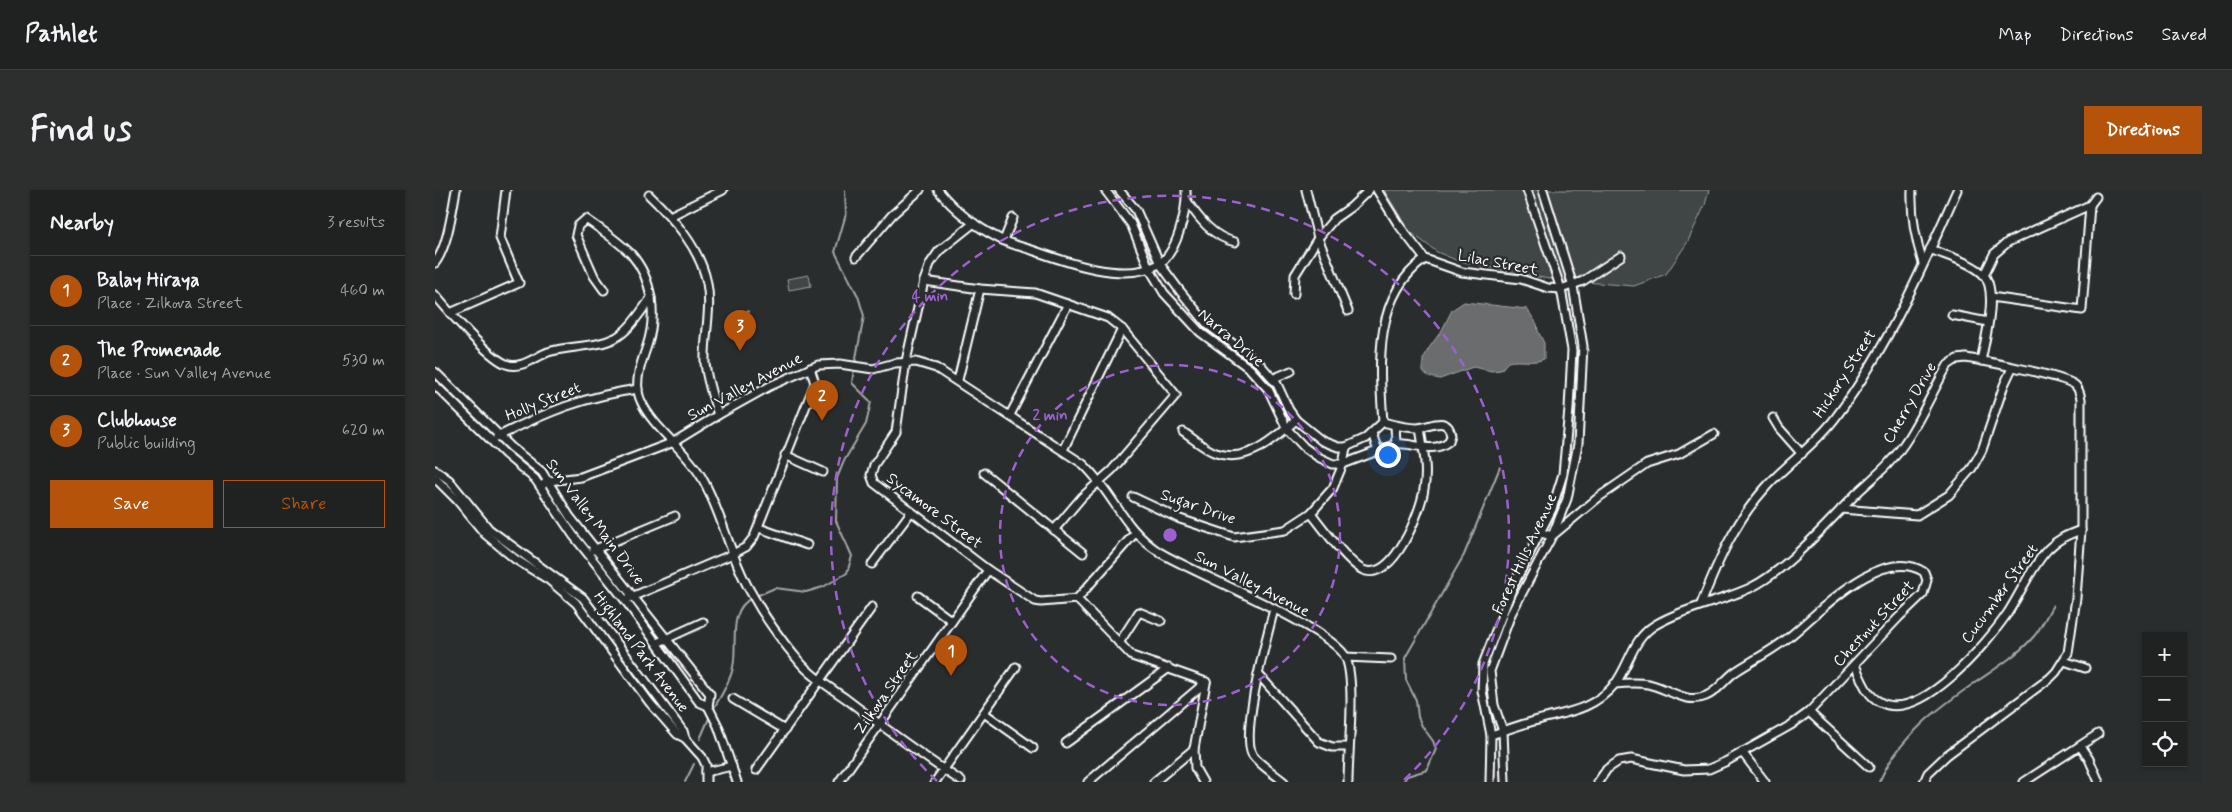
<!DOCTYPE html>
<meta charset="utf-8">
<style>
:root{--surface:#202222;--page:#2d2f2f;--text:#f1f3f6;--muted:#a2a4a5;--line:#3d3f40;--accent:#b45309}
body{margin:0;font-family:Mynerve,sans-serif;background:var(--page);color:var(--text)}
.controls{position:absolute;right:15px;bottom:15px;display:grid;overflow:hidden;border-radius:0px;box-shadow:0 1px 4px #0004}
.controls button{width:45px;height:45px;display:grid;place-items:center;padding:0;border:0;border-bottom:1px solid var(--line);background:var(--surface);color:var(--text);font:25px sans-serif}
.you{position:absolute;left:952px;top:264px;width:18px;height:18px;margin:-12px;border:4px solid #fff;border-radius:50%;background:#1a73e8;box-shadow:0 0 0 8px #1a73e833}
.badge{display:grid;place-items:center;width:32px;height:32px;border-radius:50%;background:var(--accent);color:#fff;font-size:16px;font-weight:700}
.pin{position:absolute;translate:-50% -41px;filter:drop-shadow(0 1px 2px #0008)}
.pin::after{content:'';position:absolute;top:26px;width:18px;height:15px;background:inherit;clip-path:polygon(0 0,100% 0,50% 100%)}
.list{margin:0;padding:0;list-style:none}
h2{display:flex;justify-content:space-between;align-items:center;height:65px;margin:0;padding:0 20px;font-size:21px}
h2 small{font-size:16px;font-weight:400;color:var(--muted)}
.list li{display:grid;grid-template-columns:32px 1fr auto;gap:15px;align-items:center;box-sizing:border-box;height:70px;padding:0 20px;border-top:1px solid var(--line)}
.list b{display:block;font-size:19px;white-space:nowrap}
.list p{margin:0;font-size:16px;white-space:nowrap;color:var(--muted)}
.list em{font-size:16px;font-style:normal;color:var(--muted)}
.actions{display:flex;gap:10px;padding:15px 20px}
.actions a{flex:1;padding:11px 0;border:1px solid var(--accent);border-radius:0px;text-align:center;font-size:18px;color:var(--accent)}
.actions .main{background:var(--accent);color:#fff}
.icon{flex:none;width:28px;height:28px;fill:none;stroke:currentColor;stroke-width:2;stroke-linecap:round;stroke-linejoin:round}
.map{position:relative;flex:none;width:1767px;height:592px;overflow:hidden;border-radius:0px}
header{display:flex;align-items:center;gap:30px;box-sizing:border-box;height:70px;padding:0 25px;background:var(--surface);border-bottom:1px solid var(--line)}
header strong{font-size:24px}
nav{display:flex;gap:28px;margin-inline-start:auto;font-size:18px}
.intro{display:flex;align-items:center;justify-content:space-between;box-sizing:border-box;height:120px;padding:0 30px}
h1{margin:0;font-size:35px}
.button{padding:12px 22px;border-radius:0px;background:var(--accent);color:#fff;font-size:18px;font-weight:700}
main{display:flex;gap:30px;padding:0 30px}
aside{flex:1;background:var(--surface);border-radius:0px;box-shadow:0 1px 4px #0004}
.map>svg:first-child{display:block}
.green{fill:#414445;stroke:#a0a2a2}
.water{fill:#6a6c6d;stroke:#a6a7a7}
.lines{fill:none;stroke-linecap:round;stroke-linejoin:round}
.stream{stroke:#a6a7a7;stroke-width:2}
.street-casing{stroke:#fff;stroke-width:11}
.street{stroke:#2a2d2e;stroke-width:7}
.ring{fill:none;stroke:#9c61cf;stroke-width:2.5;stroke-dasharray:9 6}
.labels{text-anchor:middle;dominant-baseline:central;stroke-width:4.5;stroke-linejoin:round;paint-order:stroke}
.street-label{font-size:16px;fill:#fff;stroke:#2a2d2e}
.centre{fill:#9c61cf;stroke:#2a2d2e;stroke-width:2.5}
.ring-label{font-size:15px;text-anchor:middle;font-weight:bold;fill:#9c61cf;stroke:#2a2d2e;stroke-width:4.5;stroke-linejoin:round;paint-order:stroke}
</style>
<header>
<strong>Pathlet</strong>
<nav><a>Map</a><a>Directions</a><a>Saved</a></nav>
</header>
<div class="intro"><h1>Find us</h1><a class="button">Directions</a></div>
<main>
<aside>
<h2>Nearby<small>3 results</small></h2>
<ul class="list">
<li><span class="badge">1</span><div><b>Balay Hiraya</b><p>Place · Zilkova Street</p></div><em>460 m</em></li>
<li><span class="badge">2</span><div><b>The Promenade</b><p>Place · Sun Valley Avenue</p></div><em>530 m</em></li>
<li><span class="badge">3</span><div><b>Clubhouse</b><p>Public building</p></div><em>620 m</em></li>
</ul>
<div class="actions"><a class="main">Save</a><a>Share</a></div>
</aside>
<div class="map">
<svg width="1767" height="592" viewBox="0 0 1767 592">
<rect width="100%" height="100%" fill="#2a2d2e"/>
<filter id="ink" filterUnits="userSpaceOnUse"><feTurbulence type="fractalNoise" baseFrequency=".02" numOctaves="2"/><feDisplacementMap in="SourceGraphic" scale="10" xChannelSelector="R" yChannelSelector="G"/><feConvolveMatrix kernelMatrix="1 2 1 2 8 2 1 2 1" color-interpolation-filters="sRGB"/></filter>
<g filter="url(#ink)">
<g class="green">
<polygon points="949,0 1274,0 1270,15 1252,53 1231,84 1199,96 1114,89 1023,71 1002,62 974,41"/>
<polygon points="374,85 376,96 354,100 352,89"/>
</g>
<g class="water">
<path d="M1029,112l63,7 10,15 1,7 6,12v16c-10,5 -24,0 -36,3l-7,8 -9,1 -19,-4 -33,12 -10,-2 -7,-5v-13l6,-11 13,-18 10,-20z"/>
<polygon points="303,121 314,121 314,141 302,141"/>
</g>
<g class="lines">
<g class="stream">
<polyline points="410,0 411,24 400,62 423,106 429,126 420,173"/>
<polyline points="321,406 340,398 371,402 388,397 412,383 417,366 401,331 402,288 409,271 431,234 436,212 417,193 419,178"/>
<path d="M278,520c7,-13 18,-29 20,-43 5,-22 -6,-57 19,-69"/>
<polyline points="265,549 275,526"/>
<polyline points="250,592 259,574"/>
<polyline points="968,592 972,586 992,580 1001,559 998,551 987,536 983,527 981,510 971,490 970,468 1029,365 1065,277"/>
<path d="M1444,592c20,-45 60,-75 100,-102 19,-13 41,-27 56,-45 7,-9 12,-20 18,-30"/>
</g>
<defs>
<g id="street">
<path d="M503,0c17,21 38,37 62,49 10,5 22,8 32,11 34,12 91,33 125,15 20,-10 30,-54 29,-75"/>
<path d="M670,0l26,34 18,44 15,25 36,39 50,37 18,20 19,40 17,18 14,10 15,7h10l53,-20c18,-2 36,11 53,-3l2,-6c-3,-20 -21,-8 -33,-7 -12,0 -24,-3 -35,-6"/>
<polyline points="684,0 701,20 725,74 745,101 773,135 825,174 842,194 854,220 861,230 887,251 903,257 911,257 931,248 948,232"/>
<polyline points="871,0 883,48 913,121"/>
<polyline points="942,0 963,34 990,69 1027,82 1086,89 1113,98 1126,99 1148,91 1186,66"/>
<path d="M1477,0c-1,26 3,48 11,73"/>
<path d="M214,5c25,24 51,53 58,88 5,26 -3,53 -2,80 2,18 8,35 13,52"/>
<path d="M752,11c12,18 26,36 48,41"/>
<polyline points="235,26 288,0"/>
<polyline points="539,33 504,61 495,74 489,91 471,171 461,242 439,275 436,285 439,293 553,380 600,411 606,412 642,409 700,343"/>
<polyline points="569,50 578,28"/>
<path d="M1495,59c16,7 39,12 53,25 16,16 2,66 -2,87"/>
<polyline points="421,67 457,25 485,0"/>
<path d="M0,73c13,-17 17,-52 21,-73"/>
<polyline points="1549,85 1559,64 1573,52 1655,15 1661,7"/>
<polyline points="489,91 545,99 600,103 673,128 687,139 741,205 677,280 647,307 619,340"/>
<path d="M169,100l-10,-14 -18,-41 2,-9 8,-7c16,11 32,22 45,35 22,25 26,62 16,92 -6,17 -14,38 -6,55 11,26 46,50 61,77 20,35 27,75 47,111 13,24 31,50 49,71 12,15 31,27 47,38 38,29 76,57 116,83"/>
<polyline points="859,104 860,85 883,48 899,29 916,17 934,0"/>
<path d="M0,105c14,17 52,61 71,69 14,6 29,-7 42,-12 22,-7 47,-4 67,-14 15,-8 26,-27 36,-40"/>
<polyline points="1556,107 1647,120 1655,15"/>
<polyline points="15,123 84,93 65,48 71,0"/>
<polyline points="1517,125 1553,132"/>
<polyline points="0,182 76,257 107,282 135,327 275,504 273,516 283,536 302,592"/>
<polyline points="837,189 856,181"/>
<polyline points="523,190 545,99"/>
<polyline points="0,195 70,264 100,289 138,345 190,410 264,512 273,516"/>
<polyline points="575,225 633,114"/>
<polyline points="1338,228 1344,238 1367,264"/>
<path d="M948,232c-4,-57 -10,-126 42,-163"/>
<polyline points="960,236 961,254"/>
<path d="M748,242c11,7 21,17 33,21 31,11 59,-14 80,-33"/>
<polyline points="937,243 943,261"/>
<path d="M62,247c47,-24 88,-41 141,-48"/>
<polyline points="628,260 687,139"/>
<polyline points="350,265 388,282"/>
<polyline points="0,280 14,290 54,339 148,408 248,541 250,548"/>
<polyline points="549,283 648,363"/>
<polyline points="0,288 22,310 50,344 80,369 114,390 141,413 215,513 242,544 250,548 267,567 271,575 271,592"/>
<path d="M106,296l8,-5 32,-4 93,-35 44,-27 52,-29 48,-21 22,-1 33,5 22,-6 21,-1 20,6 147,96c30,28 39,64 76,88 34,21 175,77 187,106 10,26 2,93 2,124"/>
<polyline points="698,307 745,329 799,347 850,340 876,323 898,298 908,274 911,257"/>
<polyline points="1406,319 1482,325 1514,305 1537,278 1547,260 1569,195 1577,178"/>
<path d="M876,323c11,14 37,50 52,57 30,13 58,-59 61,-81 4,-20 -1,-41 -4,-61"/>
<polyline points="324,338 372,355"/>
<polyline points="1106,343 1117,346 1164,307 1212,274 1244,264 1279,244"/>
<polyline points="158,360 240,326"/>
<polyline points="437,374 476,322"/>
<polyline points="483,406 517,431"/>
<polyline points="194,408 298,364 311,357 319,347 380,193 375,178"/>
<polyline points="642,409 697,466 771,492"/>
<path d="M1266,414c17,-43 34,-83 66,-118 22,-24 50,-43 69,-69 51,-68 87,-150 121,-227"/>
<path d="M839,419c-7,28 -33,121 -22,145 4,8 24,21 32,28"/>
<polyline points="222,453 268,432"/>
<polyline points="684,453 704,422 726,431"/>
<polyline points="910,467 956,469"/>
<polyline points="1629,471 1650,478"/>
<path d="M1420,475c6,13 11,30 25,37 40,22 107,-59 127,-88 14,-21 24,-47 41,-65 10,-10 19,-14 33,-19"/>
<polyline points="823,484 884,552 897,557 913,557"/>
<polyline points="298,509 350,540"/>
<polyline points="1374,522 1434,577"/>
<polyline points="549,523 598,558"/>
<path d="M1056,545c15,-5 29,-10 43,-14 32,-9 58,-10 81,-37 15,-20 17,-45 40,-59 29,-17 64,-23 95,-37 36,-17 78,-66 107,-95 17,-16 34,-29 47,-49 17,-25 29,-54 44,-79l9,-6 9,-1c18,3 99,18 109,27 4,4 5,8 6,14v131l-5,68 -8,55 -12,19 -6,6 -103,77 -19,18 -4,9"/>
<polyline points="631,553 734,478"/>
<polyline points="1645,556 1654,569 1664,592"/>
<polyline points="1307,562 1330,592"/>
<polyline points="321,580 437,417"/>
<polyline points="271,582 297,576"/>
<polyline points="404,592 553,380"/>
<polyline points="500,592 581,477"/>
<polyline points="653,592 771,492"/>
<polyline points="719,592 759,559"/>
<polyline points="768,592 760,578 759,559 771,493"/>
<polyline points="1055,592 1056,545 1047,501 1048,474 1079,394 1117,319 1128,284 1134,219 1137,160 1126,99 1092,0"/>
<polyline points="1070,592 1068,541 1059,515 1055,481 1076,424 1117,346 1132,309 1143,254 1148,156 1138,96 1108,0"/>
<path d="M1163,592l9,-13 12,-8 12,-2 53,11 25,-1 18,-8 64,-36 18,-13 90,-95 24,-23 4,-14 -3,-8c-43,-28 -105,41 -135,65 -17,14 -36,23 -54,35 -10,7 -18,20 -29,24 -20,9 -38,-8 -58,-12 -11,-2 -23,-1 -34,0"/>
<polyline points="1589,592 1663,544"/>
</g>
</defs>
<use href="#street" class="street-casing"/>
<use href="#street" class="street"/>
</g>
</g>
<g class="ring">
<circle cx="735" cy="345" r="170"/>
<path d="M502 591A339 339 0 1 1 968 591"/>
</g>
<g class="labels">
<g class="street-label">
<text transform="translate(1063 73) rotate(11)">Lilac Street</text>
<text transform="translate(796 148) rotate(40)">Narra Drive</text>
<text transform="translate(1410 184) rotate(-57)">Hickory Street</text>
<text transform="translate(310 197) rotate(-28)">Sun Valley Avenue</text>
<text transform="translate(108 212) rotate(-22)">Holly Street</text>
<text transform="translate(1475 213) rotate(-60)">Cherry Drive</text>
<text transform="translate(763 317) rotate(19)">Sugar Drive</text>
<text transform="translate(499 321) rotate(37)">Sycamore Street</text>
<text transform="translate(160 332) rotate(53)">Sun Valley Main Drive</text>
<text transform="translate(1090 364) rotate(-65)">Forest Hills Avenue</text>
<text transform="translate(817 394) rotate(27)">Sun Valley Avenue</text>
<text transform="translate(1565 404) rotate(-54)">Cucumber Street</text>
<text transform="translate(1439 434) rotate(-47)">Chestnut Street</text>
<text transform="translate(206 462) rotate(53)">Highland Park Avenue</text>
<text transform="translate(451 503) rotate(-55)">Zilkova Street</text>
</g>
</g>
<circle cx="735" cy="345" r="8" class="centre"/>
<g class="ring-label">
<text x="495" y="111">4 min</text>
<text x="615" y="230">2 min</text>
</g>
</svg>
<div class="controls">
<button>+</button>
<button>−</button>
<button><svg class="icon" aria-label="locate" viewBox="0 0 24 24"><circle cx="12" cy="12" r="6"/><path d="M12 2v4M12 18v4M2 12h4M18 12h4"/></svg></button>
</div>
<div class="you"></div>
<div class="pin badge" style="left:516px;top:486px">1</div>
<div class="pin badge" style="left:387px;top:231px">2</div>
<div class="pin badge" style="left:305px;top:161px">3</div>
</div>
</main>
